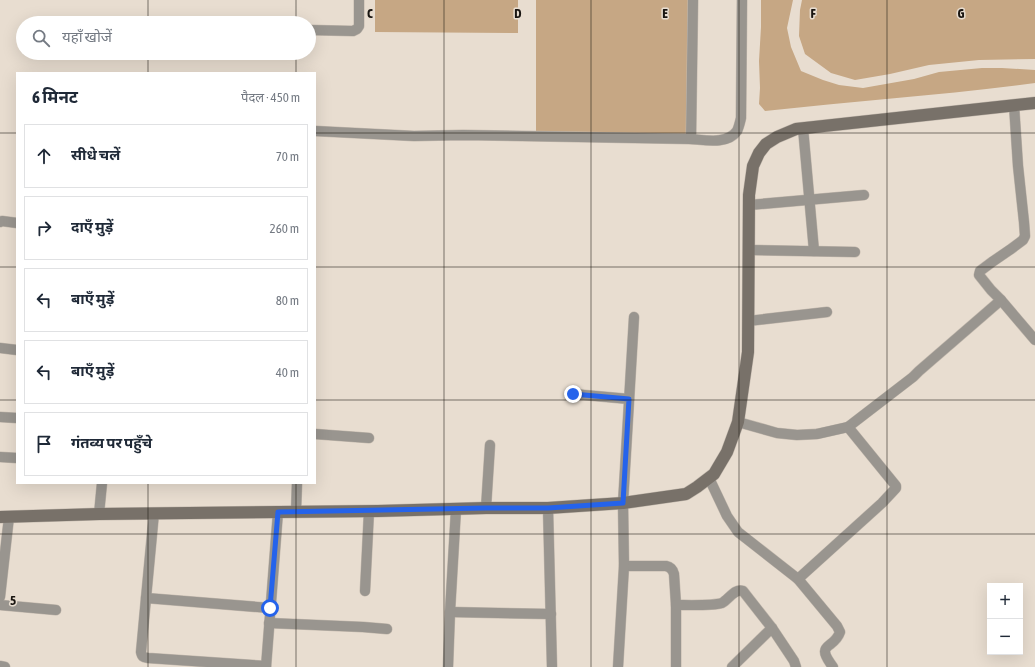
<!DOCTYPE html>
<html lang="hi">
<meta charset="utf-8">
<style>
:root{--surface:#fff;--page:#f2f2f3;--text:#1f2937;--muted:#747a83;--line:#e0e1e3}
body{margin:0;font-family:"Asap Condensed","Noto Sans Devanagari",sans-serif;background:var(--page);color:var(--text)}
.controls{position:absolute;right:12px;bottom:12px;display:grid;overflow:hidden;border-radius:0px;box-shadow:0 4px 16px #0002}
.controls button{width:36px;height:36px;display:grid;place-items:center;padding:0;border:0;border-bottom:1px solid var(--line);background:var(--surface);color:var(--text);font:20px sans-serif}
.stop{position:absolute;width:12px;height:12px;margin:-9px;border:3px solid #2563eb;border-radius:50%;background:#fff}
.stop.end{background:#2563eb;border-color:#fff;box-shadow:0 1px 4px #0008}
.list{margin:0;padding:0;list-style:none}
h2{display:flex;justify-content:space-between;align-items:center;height:52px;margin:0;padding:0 16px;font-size:17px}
h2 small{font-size:13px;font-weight:400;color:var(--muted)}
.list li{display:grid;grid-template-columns:26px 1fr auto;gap:12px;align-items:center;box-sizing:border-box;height:64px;margin:0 8px 8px;padding:0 8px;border:1px solid var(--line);border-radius:0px}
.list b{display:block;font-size:15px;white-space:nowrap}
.list em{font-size:13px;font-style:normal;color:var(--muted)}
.icon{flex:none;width:22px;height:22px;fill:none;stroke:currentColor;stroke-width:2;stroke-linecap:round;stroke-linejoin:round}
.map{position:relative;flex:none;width:1035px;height:667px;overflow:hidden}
.search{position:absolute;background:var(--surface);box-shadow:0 4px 16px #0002;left:16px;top:16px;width:300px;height:44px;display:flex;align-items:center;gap:10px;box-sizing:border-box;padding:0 14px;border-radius:22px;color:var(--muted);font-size:15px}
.panel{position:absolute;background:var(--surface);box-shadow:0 4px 16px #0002;left:16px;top:72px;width:300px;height:412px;border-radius:0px}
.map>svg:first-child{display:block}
.green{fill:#c6a784}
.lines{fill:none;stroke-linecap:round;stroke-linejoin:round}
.street-casing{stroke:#c3b9ae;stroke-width:11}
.secondary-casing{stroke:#c3b9ae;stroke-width:13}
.street{stroke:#99958f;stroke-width:10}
.secondary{stroke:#787169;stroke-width:12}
.route{stroke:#2563eb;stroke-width:5}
.grid{fill:none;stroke:#191511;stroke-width:1;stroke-opacity:0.55}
.grid-label{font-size:13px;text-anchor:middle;font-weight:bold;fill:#191511;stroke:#e8ddd0;stroke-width:3;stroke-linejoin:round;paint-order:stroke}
</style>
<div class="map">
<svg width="1035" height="667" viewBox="0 0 1035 667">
<rect width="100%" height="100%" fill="#e8ddd0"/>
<g class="green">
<polygon points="375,0 518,0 518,33 375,32"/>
<polygon points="536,0 695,0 695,135 536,136"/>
<path d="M761,0h32l-6,28 4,19 10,24 22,9 16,5 24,3 51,-9 25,-7 43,-4h20l33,2v13c-90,12 -180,18 -270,28l-6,-7 1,-16 -1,-27 2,-34z"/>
<polygon points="802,0 1035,0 1035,59 979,60 929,65 890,74 855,80 831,73 805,54 799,36 800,10"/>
</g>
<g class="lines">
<defs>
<g id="street">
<polyline points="309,30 353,31 357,29 359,26 359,0"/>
<polyline points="1014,105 1018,166 1024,222 1025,236 1023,240 1011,249 992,262 980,271 979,275 991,290 1001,300 1035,340"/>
<polyline points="803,128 814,251"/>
<path d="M315,131l99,5 49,-1 228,4c14,1 36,6 46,-8 2,-4 3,-9 4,-13l1,-118"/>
<polyline points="691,139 693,0"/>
<polyline points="749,205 864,195"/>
<polyline points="0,222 2,221 17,223"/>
<polyline points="749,250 855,252"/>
<polyline points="748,321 827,312"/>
<polyline points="0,348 17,350"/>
<polyline points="573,394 629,399"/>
<polyline points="0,417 17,418"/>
<polyline points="738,422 777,433 797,435 817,434 848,427 913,377 919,371 1001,300"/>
<polyline points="315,434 369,438"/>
<polyline points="0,457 17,458"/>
<path d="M709,478l18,38 11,16 60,47 39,47 3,6c-6,18 -26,10 -7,35"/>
<polyline points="486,508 490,445"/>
<polyline points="548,508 552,667"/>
<polyline points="296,512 297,483"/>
<polyline points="99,514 102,483"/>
<path d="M624,566h42c5,1 7,4 8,8l2,31v62"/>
<polyline points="798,579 882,503 896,488 896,486 848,427"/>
<polyline points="365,591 369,511"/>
<polyline points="0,597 9,517"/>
<polyline points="146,598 154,513"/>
<polyline points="0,605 56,610"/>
<path d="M676,605c11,0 37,1 46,-2 7,-4 13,-15 21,-12l29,37 22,33 2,6"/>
<polyline points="450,612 551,614"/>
<polyline points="269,623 363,627 387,629"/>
<polyline points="0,666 5,667"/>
<path d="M266,666l-118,-8c-5,-1 -6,-1 -7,-6l5,-54 124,10"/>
<polyline points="266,667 278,512"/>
<polyline points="448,667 450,612 456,509"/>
<polyline points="618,667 624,566 623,503 634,317"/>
<polyline points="732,667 772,628"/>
</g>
<polyline id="secondary" points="0,517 99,514 378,511 486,508 548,508 623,503 686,494 697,487 714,474 727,452 738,422 748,352 749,195 753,166 759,153 766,144 777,137 796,129 1035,103"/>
</defs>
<use href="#street" class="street-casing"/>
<use href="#secondary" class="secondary-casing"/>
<use href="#street" class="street"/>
<use href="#secondary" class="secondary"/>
</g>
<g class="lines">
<polyline class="route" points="270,608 278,512 486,508 548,508 623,503 629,399 573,394"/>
</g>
<path class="grid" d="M148,0v23M296,0v23M444,0v667M591,0v667M739,0v667M887,0v667M148,53v20M296,53v20M0,133h17M315,133h720M0,267h17M315,267h720M0,400h17M315,400h720M148,483v184M296,483v184M0,534h1035"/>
<g class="grid-label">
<text x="370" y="18">C</text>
<text x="518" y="18">D</text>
<text x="665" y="18">E</text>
<text x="813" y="18">F</text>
<text x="961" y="18">G</text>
<text x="13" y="605">5</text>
</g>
</svg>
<div class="controls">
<button>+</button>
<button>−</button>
</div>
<div class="stop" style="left:270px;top:608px"></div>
<div class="stop end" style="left:573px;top:394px"></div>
<div class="search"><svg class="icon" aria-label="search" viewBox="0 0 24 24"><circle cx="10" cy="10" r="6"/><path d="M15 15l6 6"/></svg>यहाँ खोजें</div>
<section class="panel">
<h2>6 मिनट<small>पैदल · 450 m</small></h2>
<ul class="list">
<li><svg class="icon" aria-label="ahead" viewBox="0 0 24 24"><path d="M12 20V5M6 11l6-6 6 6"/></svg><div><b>सीधे चलें</b></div><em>70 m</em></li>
<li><svg class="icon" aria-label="right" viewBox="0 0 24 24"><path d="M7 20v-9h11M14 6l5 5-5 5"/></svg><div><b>दाएँ मुड़ें</b></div><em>260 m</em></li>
<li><svg class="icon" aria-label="left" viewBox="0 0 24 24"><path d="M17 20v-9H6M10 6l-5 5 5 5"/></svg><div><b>बाएँ मुड़ें</b></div><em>80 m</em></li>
<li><svg class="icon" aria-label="left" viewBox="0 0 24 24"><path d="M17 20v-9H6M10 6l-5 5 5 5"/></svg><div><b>बाएँ मुड़ें</b></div><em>40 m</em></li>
<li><svg class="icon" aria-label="arrive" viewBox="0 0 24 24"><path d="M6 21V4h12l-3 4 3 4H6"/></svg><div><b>गंतव्य पर पहुँचे</b></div></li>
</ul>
</section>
</div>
